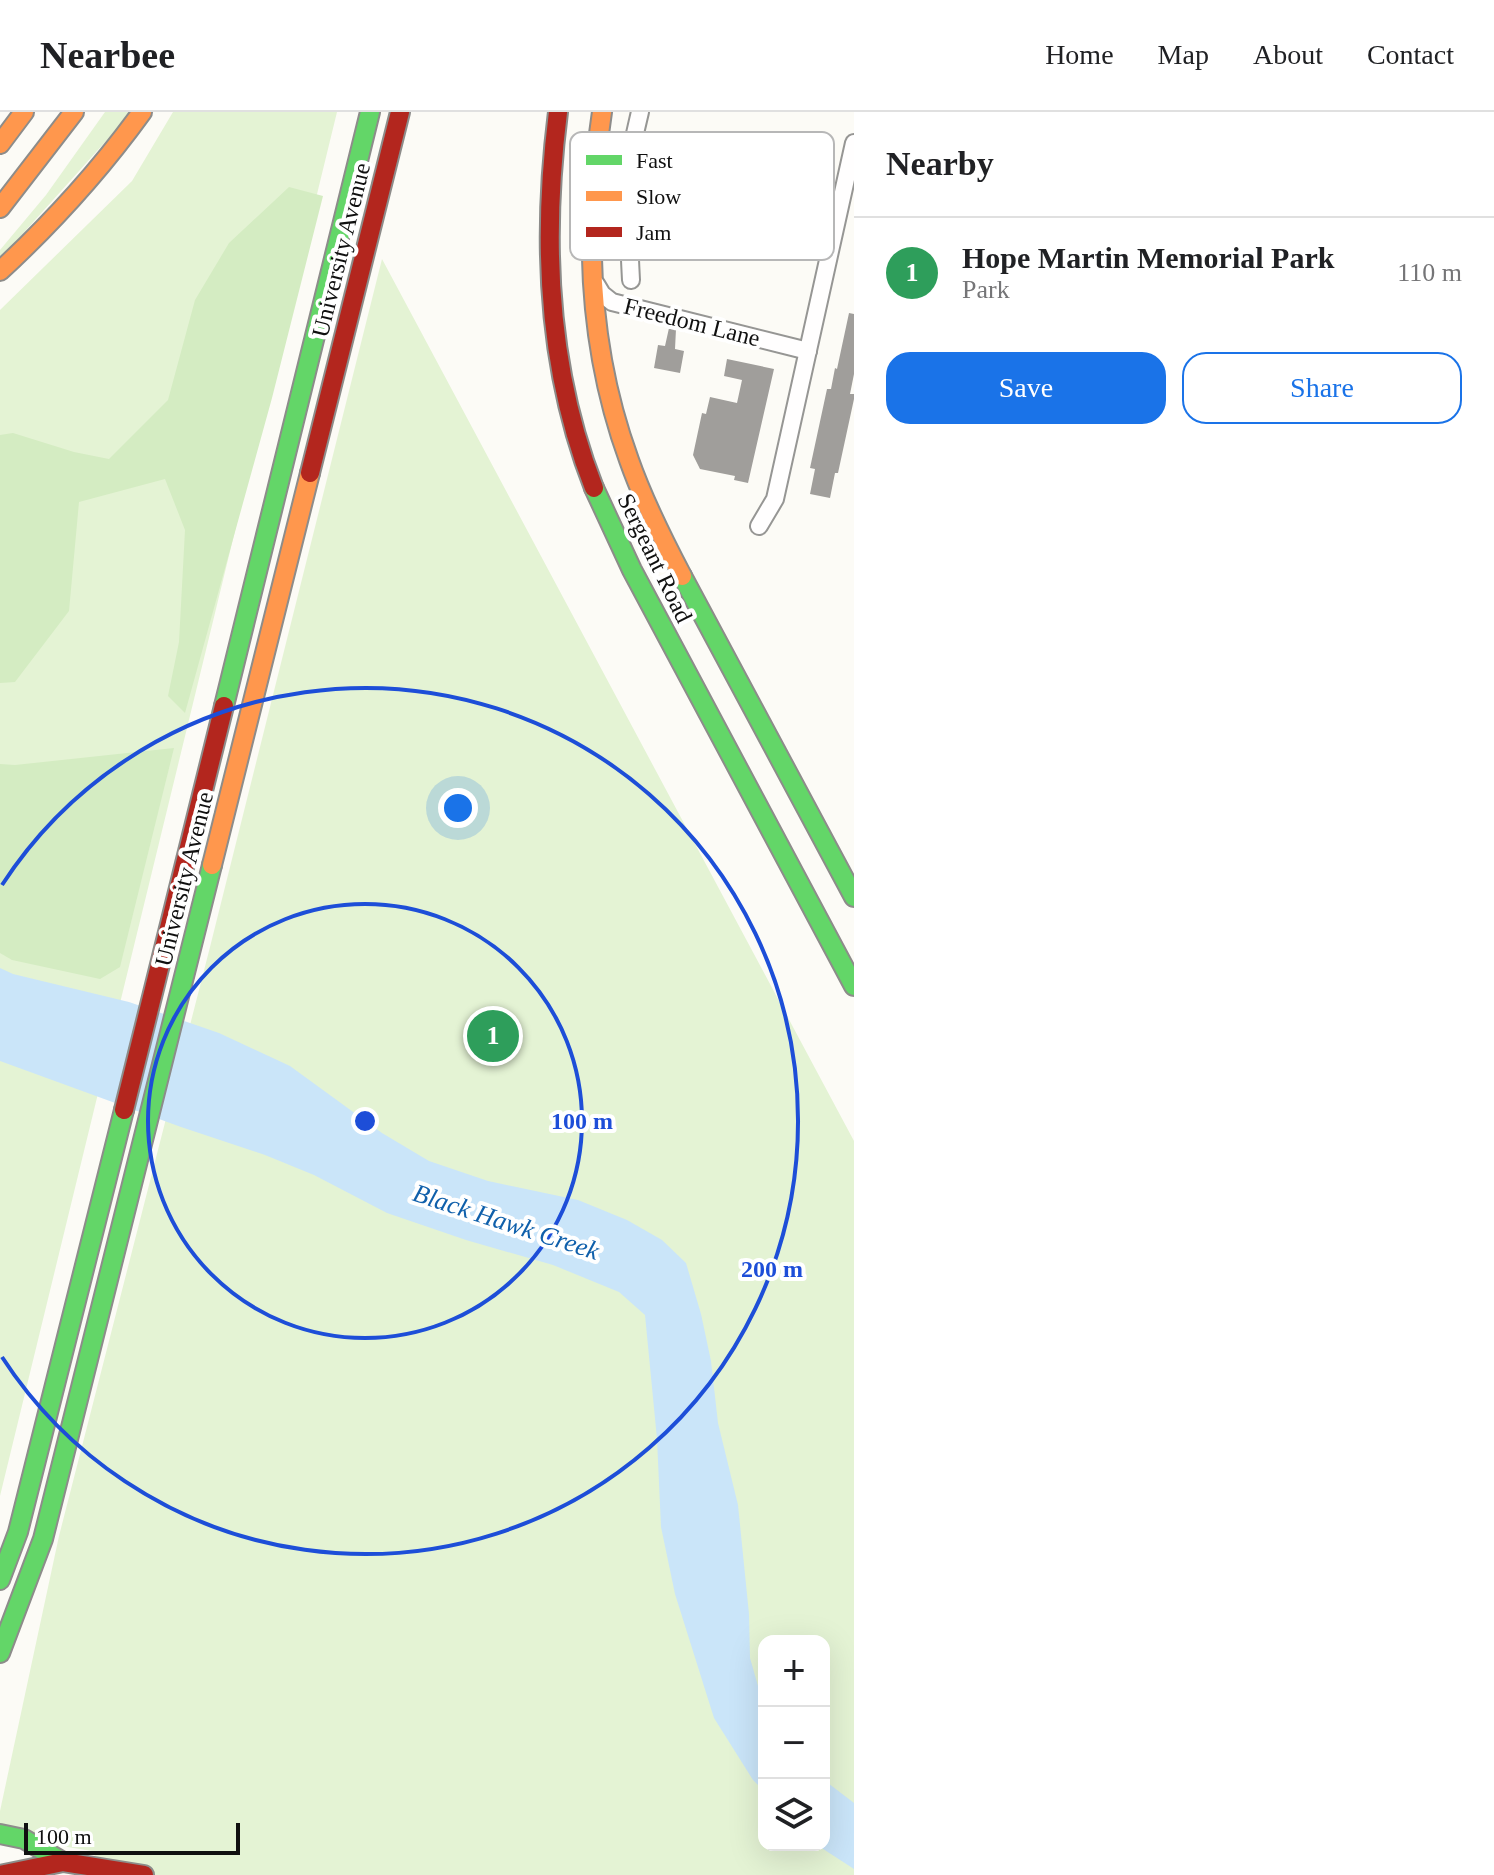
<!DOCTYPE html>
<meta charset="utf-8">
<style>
:root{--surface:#fff;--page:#f6f6f6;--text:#202124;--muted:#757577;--line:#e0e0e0;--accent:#1a73e8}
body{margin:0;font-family:Georgia,serif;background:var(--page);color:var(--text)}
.controls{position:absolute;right:24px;bottom:24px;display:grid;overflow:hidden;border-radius:16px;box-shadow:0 8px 32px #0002}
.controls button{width:72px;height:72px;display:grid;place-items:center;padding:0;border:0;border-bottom:2px solid var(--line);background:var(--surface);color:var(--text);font:40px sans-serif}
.scale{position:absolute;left:24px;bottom:20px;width:216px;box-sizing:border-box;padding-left:8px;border:4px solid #101010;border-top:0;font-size:22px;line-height:28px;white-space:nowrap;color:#101010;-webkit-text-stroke:6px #fff;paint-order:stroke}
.you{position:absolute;left:458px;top:696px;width:28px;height:28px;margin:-20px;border:6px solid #fff;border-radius:50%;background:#1a73e8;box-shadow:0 0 0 12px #1a73e833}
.badge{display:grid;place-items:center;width:52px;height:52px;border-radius:50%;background:var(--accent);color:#fff;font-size:26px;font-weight:700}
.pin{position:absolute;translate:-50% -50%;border:4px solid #fff;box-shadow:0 2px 8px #0006}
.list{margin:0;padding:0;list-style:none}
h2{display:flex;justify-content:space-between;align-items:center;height:104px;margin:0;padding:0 32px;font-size:34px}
h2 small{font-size:26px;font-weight:400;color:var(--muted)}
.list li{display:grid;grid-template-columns:52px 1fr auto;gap:24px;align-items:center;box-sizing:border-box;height:112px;padding:0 32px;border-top:2px solid var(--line)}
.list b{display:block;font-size:30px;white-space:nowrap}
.list p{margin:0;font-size:26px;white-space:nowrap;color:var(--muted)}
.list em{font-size:26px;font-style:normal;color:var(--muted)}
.actions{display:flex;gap:16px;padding:24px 32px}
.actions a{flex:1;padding:18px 0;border:2px solid var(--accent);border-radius:24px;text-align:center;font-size:28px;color:var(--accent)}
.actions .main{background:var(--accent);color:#fff}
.icon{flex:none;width:44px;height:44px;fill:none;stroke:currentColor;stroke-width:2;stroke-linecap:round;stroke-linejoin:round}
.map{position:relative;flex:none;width:854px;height:1763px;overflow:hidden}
header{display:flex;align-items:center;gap:48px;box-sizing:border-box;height:112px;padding:0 40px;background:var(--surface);border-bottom:2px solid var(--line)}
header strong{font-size:38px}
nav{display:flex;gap:44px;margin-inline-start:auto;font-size:28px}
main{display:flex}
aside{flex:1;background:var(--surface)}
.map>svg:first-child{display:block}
.green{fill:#e4f3d4;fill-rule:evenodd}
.forest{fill:#d4ecc2}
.water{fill:#cae5f9}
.building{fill:#a09e9b}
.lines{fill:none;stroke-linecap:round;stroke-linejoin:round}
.street-casing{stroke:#969694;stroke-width:20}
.fast-casing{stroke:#8d8c8a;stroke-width:22}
.slow-casing{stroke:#8d8c8a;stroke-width:22}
.jam-casing{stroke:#8d8c8a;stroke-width:22}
.street{stroke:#fffefe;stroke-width:16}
.fast{stroke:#63d668;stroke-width:18}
.slow{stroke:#ff974d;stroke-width:18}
.jam{stroke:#b3261e;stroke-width:18}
.ring{fill:none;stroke:#1d4ed8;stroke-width:4}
.labels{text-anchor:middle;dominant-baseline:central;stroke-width:8;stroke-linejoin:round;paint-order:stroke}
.street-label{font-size:24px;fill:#101010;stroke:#fff}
.water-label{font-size:26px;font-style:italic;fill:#1060ab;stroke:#fff}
.key{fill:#fff;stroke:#b7b7b7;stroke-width:2}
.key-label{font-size:22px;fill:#101010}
.centre{fill:#1d4ed8;stroke:#fff;stroke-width:4}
.ring-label{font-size:24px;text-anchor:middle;font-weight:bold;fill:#1d4ed8;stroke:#fff;stroke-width:8;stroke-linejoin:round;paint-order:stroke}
</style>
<header>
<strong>Nearbee</strong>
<nav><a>Home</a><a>Map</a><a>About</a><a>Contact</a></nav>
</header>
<main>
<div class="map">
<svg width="854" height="1763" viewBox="0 0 854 1763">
<rect width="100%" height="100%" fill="#fcfbf6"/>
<g class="green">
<polygon points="105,0 132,0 0,147 0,138 46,83"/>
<polygon points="173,0 337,0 0,1384 0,198 132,69"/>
<path d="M382,147l472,882v734h-749l-13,-24 -92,-15v-25l59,-275 150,-585zM764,1529h60v204h-60z"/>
</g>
<g class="forest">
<polygon points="289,75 323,84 272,286 185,601 168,584 179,530 185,418 165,367 79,390 69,499 15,570 0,571 0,323 13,321 74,340 109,347 168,288 195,188 229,131"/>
<polygon points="174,636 120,855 100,867 12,848 0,841 0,652 15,653"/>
</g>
<g class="water">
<polygon points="0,856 13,862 129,890 219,921 290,954 382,1021 429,1049 488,1069 578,1088 627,1108 662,1128 686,1151 701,1202 711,1249 718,1311 738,1393 749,1502 750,1546 764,1595 764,1679 753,1668 714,1606 675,1482 661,1415 657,1327 645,1203 619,1180 553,1153 466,1128 387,1101 314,1063 265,1043 181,1015 0,949"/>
<polygon points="824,1668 854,1691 854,1757 817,1733 824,1733"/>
</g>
<g class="building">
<polygon points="849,201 854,202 854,262 850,282 854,282 854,287 838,361 835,361 830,386 810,382 815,357 810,356 827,277 831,277 835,256 837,257"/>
<polygon points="669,216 676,217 675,237 684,239 680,261 654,256 658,233 665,234"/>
<polygon points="727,247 774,257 748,371 734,368 735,364 700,357 693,343 702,301 706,302 710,285 737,291 742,268 724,264"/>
</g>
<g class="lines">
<defs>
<g id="street">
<path d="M631,168c-3,-56 -6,-113 9,-168"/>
<polyline points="596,172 602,182 612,190 808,239"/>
<polyline points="759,414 775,387 854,31"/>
</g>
<g id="fast">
<polyline points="594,376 632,458 854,874"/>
<polyline points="682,464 854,785"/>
<polyline points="224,594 370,0"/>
<polyline points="0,1468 18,1420 124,998"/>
<polyline points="0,1541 43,1427 212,753"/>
<polyline points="0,1722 24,1727 63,1750"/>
</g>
<g id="slow">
<path d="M602,0c-18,116 -14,236 27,348 14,40 33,78 53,116"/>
<polyline points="0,32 24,0"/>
<polyline points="0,96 74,0"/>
<path d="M0,159c53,-49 100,-101 142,-159"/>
<polyline points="212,753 310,361"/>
</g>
<g id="jam">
<path d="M558,0c-16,126 -11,257 36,376"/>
<polyline points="310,361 400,0"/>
<polyline points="124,998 224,594"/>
<polyline points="0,1763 63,1750 144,1763"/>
</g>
</defs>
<use href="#street" class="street-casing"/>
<use href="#fast" class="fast-casing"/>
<use href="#slow" class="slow-casing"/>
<use href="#jam" class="jam-casing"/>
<use href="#street" class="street"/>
<use href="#fast" class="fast"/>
<use href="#slow" class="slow"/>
<use href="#jam" class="jam"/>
</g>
<g class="ring">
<circle cx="365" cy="1009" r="217"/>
<path d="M2 773A433 433 0 1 1 2 1245"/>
</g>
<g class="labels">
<g class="street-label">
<text transform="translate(341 138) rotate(-76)">University Avenue</text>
<text transform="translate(692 210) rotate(14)">Freedom Lane</text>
<text transform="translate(655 446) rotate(64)">Sergeant Road</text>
<text transform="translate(184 767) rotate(-76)">University Avenue</text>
</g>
<g class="water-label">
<text transform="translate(506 1110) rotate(18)">Black Hawk Creek</text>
</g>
</g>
<rect x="570" y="20" width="264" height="128" rx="12" class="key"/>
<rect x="586" y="43" width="36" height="10" fill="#63d668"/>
<rect x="586" y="79" width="36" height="10" fill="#ff974d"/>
<rect x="586" y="115" width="36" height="10" fill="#b3261e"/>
<g class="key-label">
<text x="636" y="56">Fast</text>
<text x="636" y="92">Slow</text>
<text x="636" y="128">Jam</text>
</g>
<circle cx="365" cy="1009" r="12" class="centre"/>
<g class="ring-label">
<text x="582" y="1017">100 m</text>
<text x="772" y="1165">200 m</text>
</g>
</svg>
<div class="controls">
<button>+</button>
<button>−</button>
<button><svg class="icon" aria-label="layers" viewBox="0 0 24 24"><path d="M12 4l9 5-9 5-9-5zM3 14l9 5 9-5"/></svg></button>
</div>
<div class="scale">100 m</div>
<div class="you"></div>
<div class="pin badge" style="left:493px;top:924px;background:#2e9e5b">1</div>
</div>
<aside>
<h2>Nearby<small></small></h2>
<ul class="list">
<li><span class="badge" style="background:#2e9e5b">1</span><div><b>Hope Martin Memorial Park</b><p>Park</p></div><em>110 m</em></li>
</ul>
<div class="actions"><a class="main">Save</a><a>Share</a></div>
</aside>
</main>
